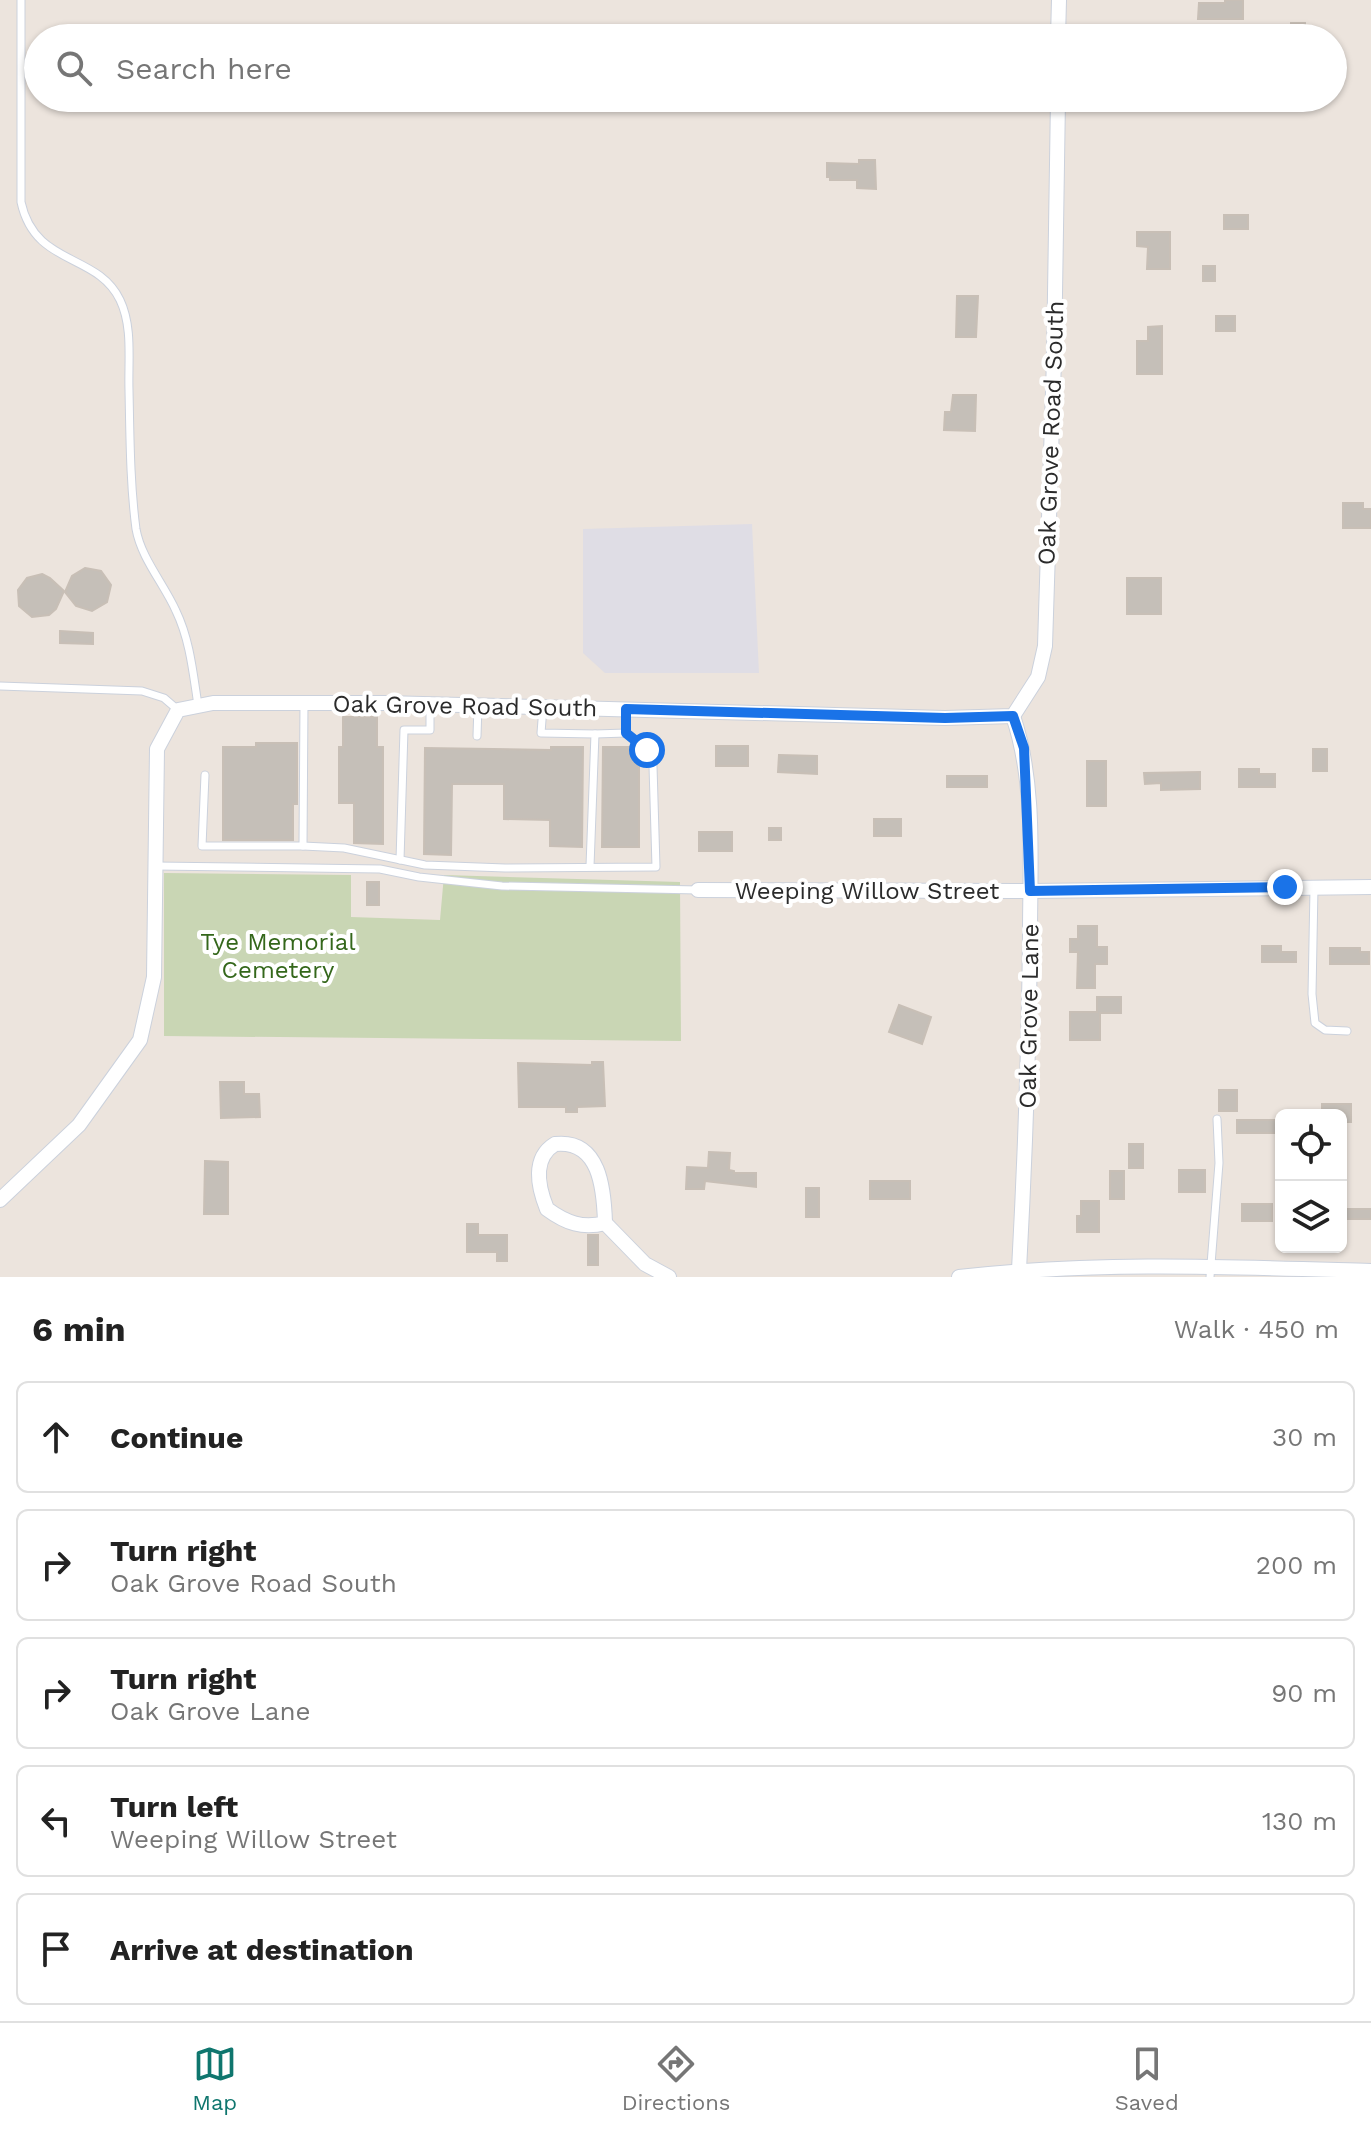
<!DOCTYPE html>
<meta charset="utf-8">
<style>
:root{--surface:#fff;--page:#f6f6f6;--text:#222;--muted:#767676;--line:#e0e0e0;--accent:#0f766e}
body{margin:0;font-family:"Work Sans",sans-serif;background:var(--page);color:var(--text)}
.controls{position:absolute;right:24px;bottom:24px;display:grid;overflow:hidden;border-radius:12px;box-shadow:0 2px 6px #0004}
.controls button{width:72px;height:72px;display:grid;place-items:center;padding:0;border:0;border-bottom:2px solid var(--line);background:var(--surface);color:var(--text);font:40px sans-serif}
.stop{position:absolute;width:24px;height:24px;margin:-18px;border:6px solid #1a73e8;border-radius:50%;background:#fff}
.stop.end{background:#1a73e8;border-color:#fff;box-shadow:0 2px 8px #0008}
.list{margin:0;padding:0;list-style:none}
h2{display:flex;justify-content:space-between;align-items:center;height:104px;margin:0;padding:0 32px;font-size:34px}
h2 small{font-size:26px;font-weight:400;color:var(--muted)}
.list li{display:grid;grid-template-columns:52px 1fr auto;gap:24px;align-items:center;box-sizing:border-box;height:112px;margin:0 16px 16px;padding:0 16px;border:2px solid var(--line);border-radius:12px}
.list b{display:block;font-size:30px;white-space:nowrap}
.list p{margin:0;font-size:26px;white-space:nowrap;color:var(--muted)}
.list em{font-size:26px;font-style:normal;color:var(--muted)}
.icon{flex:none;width:44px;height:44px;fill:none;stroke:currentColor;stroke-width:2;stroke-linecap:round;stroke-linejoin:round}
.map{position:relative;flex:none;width:1371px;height:1277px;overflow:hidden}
.search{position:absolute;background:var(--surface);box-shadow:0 2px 6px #0004;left:24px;right:24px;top:24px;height:88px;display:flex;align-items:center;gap:20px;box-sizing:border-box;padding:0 28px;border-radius:44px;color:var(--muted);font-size:30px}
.sheet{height:744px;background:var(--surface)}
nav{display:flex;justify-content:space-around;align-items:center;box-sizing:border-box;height:112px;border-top:2px solid var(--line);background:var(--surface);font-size:22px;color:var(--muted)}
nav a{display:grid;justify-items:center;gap:4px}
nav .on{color:var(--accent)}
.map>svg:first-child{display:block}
.industrial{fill:#dfdde5}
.cemetery{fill:#c9d6b4}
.building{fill:#c5bfb8;stroke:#c8bfb6;stroke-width:2}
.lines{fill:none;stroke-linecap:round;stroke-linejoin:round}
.lane-casing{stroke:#cbd1dc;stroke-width:9}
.street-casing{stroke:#cbd1dc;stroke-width:16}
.lane{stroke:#fff;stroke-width:7}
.street{stroke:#fff;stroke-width:14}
.route{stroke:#1a73e8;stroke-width:10}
.labels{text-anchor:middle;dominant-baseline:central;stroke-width:8;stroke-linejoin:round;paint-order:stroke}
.street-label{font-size:24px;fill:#2b2b2b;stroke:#fff}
.park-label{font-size:24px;fill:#34671b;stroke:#fff}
</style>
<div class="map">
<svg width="1371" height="1277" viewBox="0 0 1371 1277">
<rect width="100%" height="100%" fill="#ece4dd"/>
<polygon class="industrial" points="752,524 759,673 605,673 583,653 583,529"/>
<polygon class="cemetery" points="164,873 351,875 351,917 440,920 444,875 680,882 681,1041 164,1036"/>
<g class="building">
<polygon points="1225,0 1243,0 1243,19 1198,19 1199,3 1225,3"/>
<rect x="1291" y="23" width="14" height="10"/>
<polygon points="859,160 875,160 876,189 857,188 857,180 830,180 830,177 827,177 827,163 859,164"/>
<rect x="1224" y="215" width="24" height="14"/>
<polygon points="1137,232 1170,232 1170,269 1147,269 1148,247 1137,246"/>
<rect x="1203" y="266" width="12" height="15"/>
<polygon points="957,296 978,296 976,337 956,337"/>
<rect x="1216" y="316" width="19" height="15"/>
<polygon points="1162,326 1162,374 1137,374 1137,341 1148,341 1148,327"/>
<polygon points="953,395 976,395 975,431 944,430 945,412 951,412"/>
<polygon points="1343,503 1363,503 1363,509 1371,509 1371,528 1343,528"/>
<polygon points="85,568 101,571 111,585 107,602 92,611 76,606 65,592 72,576"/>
<polygon points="42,574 50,578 64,591 56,609 49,615 32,617 19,606 18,590 27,578"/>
<rect x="1127" y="578" width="34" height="36"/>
<polygon points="60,631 93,633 93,644 60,643"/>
<polygon points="343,717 377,717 377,747 383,747 383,844 354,843 354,803 339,803 339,747 343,747"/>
<polygon points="256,743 297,743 297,804 293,804 293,840 223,840 223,747 256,747"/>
<rect x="716" y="746" width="32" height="20"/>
<polygon points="551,747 583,747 582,847 550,846 550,820 504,819 504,784 452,784 451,855 424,854 425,748 551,750"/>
<polygon points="603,747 635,747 639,752 639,847 602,847"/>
<rect x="1313" y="749" width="14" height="22"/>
<polygon points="779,755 817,756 817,774 778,772"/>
<rect x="1087" y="761" width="19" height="45"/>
<polygon points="1239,769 1259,769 1259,774 1275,774 1275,787 1239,787"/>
<polygon points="1200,772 1200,789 1161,790 1161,783 1145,784 1144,773"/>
<rect x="947" y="776" width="40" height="11"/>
<rect x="874" y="819" width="27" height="17"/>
<rect x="769" y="828" width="12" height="12"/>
<rect x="699" y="832" width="33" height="19"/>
<rect x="367" y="882" width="12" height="23"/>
<polygon points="1078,926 1097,926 1097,947 1107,947 1107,964 1095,964 1095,988 1077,988 1078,952 1070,952 1070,939 1078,939"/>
<polygon points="1262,946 1281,946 1281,952 1296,952 1296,962 1262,962"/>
<polygon points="1330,948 1360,948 1360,952 1369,952 1369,964 1330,964"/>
<polygon points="1097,997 1121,997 1121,1013 1100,1013 1100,1040 1070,1040 1070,1012 1097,1012"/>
<polygon points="899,1005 931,1017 922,1044 889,1032"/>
<polygon points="592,1062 603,1062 605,1106 577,1107 577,1112 566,1112 566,1107 519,1107 518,1063 592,1065"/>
<polygon points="220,1082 244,1082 244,1094 259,1094 260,1117 221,1118"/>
<rect x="1219" y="1090" width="18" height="21"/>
<polygon points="1322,1104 1351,1104 1351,1122 1341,1122 1341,1115 1322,1115"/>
<rect x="1237" y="1120" width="40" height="13"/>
<rect x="1129" y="1144" width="14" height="24"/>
<polygon points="709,1152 730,1153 729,1170 734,1171 734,1173 756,1173 756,1187 705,1181 704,1189 686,1189 687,1167 708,1168"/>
<polygon points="205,1161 228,1162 228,1214 204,1214"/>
<rect x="1179" y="1170" width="26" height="22"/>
<rect x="1110" y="1171" width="14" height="28"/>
<rect x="870" y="1181" width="40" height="18"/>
<rect x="806" y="1188" width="13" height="29"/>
<polygon points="1081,1201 1099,1201 1099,1232 1077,1232 1077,1216 1081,1216"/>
<rect x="1242" y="1204" width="30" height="17"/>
<rect x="1341" y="1209" width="30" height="10"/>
<polygon points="467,1224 478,1224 478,1235 507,1235 507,1261 497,1261 497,1252 467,1252"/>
<rect x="588" y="1235" width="10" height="30"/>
</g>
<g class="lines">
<defs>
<g id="lane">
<path d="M21,0v202c14,65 76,50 99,98 13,27 8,61 9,90 1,47 1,93 7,139 5,29 28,55 40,82 14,29 17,62 22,94"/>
<polyline points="0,686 142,691 164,698 178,710"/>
<polyline points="543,707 541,733 595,734 590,866"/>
<polyline points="595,734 626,733"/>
<polyline points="477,736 478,705"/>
<polyline points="205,775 202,846 303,846 304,703"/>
<polyline points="303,846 344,848 425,865 505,868 656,867 653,766 643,745 626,733 626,709"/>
<polyline points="400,860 404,730 430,730 430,704"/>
<polyline points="155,866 380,869 419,877 502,886 698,890"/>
<polyline points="1314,888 1312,994 1315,1023 1325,1030 1347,1031"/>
<polyline points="1210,1277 1219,1163 1217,1119"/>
</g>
<g id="street">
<polyline points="1058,38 1059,0"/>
<path d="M1013,716c23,68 17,146 17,218 -1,112 -5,224 -11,336"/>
<polyline points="698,890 1030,891 1371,887"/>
<path d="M555,1144c45,-5 49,45 50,79 -22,6 -39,0 -58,-14 -9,-22 -15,-51 8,-65z"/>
<polyline points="0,1200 79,1125 140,1040 154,977 157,749 178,710 213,703 384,703 945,718 1013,716 1038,677 1045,646 1054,359 1058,98"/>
<polyline points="605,1223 645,1264 669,1277"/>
<path d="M959,1277c136,-16 275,-10 412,-6"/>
</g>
</defs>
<use href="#lane" class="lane-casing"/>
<use href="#street" class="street-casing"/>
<use href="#lane" class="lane"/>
<use href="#street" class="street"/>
</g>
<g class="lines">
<polyline class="route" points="647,750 626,733 626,709 945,718 1013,716 1024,748 1030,891 1285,887"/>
</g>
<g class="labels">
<g class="street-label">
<text transform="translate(1051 433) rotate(-88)">Oak Grove Road South</text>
<text transform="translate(465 706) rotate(1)">Oak Grove Road South</text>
<text x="867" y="891">Weeping Willow Street</text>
<text transform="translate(1029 1016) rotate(-89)">Oak Grove Lane</text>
</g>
<g class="park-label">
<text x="278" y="942">Tye Memorial<tspan x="278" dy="28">Cemetery</tspan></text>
</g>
</g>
</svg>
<div class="controls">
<button><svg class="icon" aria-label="locate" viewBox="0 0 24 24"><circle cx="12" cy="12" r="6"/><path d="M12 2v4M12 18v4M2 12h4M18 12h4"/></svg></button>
<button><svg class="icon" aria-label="layers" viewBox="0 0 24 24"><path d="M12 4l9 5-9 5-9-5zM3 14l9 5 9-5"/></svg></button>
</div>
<div class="stop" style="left:647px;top:750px"></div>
<div class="stop end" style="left:1285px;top:887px"></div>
<div class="search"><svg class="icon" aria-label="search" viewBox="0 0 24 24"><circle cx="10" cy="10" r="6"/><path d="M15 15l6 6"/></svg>Search here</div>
</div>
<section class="sheet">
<h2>6 min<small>Walk · 450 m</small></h2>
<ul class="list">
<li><svg class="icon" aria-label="ahead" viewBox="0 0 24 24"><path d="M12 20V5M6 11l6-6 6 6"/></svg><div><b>Continue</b></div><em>30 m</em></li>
<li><svg class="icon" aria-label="right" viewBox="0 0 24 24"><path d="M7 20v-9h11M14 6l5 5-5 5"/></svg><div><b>Turn right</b><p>Oak Grove Road South</p></div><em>200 m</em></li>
<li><svg class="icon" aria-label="right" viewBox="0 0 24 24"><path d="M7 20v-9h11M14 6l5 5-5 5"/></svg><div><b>Turn right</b><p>Oak Grove Lane</p></div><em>90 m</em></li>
<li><svg class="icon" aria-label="left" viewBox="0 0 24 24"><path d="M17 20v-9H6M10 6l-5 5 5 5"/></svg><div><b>Turn left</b><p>Weeping Willow Street</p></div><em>130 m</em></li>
<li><svg class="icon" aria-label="arrive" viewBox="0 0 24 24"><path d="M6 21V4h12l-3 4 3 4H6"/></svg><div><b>Arrive at destination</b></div></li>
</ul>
</section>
<nav>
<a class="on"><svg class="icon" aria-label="map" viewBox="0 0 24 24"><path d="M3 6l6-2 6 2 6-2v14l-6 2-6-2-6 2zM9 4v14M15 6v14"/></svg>Map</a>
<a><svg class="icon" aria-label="directions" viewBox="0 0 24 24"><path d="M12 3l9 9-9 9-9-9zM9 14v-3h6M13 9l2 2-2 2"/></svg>Directions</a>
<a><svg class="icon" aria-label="saved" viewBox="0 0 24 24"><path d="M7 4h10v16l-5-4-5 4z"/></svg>Saved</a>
</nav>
